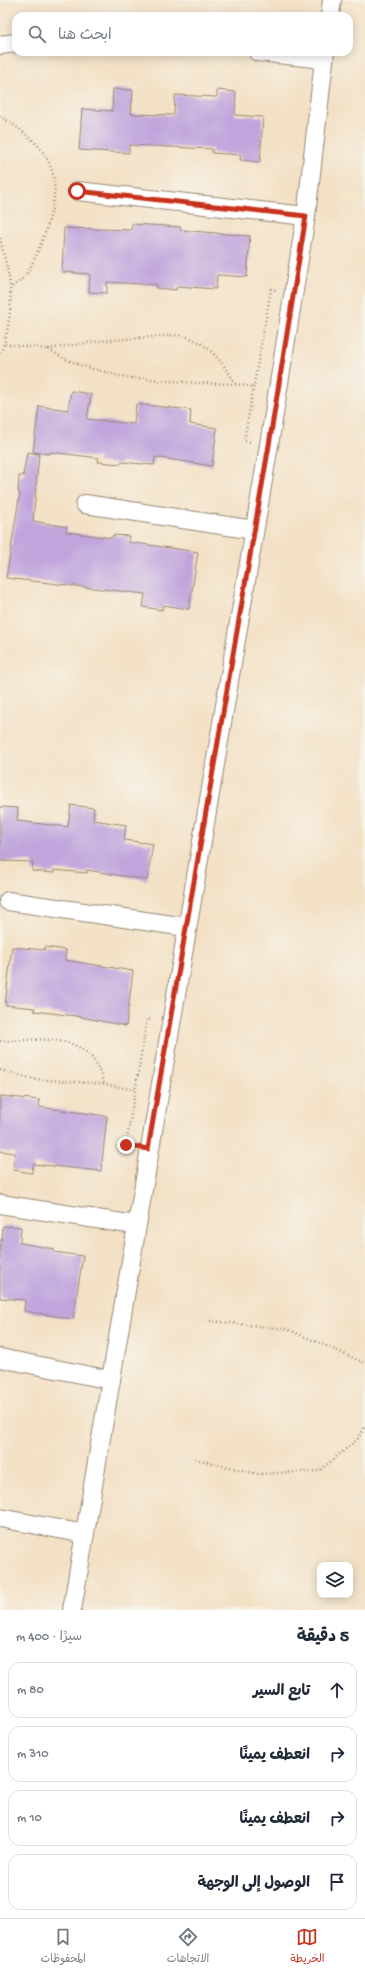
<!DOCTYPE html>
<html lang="ar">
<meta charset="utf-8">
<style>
:root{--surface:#fff;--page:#f6f6f7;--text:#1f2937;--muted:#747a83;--line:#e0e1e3;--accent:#c8321e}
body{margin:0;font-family:"Gochi Hand","Playpen Sans Arabic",sans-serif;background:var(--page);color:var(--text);direction:rtl}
.controls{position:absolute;right:12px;bottom:12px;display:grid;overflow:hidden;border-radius:8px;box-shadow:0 2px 10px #0003}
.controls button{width:36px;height:36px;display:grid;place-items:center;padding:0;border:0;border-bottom:1px solid var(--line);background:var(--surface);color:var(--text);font:20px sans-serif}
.stop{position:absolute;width:12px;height:12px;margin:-9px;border:3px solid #c8321e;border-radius:50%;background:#fff}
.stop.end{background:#c8321e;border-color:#fff;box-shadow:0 1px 4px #0008}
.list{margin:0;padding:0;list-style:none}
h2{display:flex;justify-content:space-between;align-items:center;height:52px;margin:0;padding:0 16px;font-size:17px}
h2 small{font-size:13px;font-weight:400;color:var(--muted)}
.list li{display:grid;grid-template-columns:26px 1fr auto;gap:12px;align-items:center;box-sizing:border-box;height:56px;margin:0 8px 8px;padding:0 8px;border:1px solid var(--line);border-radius:12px}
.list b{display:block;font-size:15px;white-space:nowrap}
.list em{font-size:13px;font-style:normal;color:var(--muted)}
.icon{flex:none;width:22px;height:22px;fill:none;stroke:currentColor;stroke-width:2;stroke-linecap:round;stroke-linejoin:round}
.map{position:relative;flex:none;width:365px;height:1610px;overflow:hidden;direction:ltr}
.search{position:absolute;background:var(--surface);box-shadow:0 2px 10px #0003;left:12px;right:12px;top:12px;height:44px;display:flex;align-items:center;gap:10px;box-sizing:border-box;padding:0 14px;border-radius:12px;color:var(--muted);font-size:15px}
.sheet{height:308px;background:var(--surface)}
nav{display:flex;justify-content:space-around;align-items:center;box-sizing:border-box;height:56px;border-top:1px solid var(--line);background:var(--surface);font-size:11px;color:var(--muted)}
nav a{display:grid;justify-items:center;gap:2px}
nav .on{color:var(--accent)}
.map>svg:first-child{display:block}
.building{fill:#c0a5dd}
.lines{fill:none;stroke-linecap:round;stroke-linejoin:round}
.street-casing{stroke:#978672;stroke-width:20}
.path{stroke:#978672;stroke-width:2.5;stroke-dasharray:1 3;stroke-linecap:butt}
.street{stroke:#fff;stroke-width:18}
.route{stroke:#c8321e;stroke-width:5}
</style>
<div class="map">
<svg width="365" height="1610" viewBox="0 0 365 1610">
<rect width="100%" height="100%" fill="#f7f3e8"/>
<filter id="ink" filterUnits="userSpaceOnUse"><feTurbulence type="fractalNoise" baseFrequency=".025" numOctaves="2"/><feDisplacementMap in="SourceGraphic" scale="8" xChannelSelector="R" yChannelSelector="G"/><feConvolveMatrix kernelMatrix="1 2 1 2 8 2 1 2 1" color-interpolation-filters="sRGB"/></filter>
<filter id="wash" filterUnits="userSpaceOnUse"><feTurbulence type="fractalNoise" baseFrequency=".012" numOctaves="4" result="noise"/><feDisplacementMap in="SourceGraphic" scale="16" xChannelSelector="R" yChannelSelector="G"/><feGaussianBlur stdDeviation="0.9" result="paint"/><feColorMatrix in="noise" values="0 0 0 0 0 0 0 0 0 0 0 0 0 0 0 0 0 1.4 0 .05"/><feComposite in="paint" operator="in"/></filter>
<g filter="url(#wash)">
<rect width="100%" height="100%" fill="#f3e1c6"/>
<g id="blocks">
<g class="building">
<polygon points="113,89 133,90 131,114 174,115 175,95 217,97 217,90 236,92 235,115 263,117 260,162 240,160 241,155 212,153 212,149 129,145 129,153 79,150 82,109 112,111"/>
<polygon points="132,224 181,227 180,230 250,236 247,277 217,275 216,289 177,286 176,290 157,288 157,285 107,282 107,293 89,292 90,274 62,272 64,228 131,230"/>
<polygon points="71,391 91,394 87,419 134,424 136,404 191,410 190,424 217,428 212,466 155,457 154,465 121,462 121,464 98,462 99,458 50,452 50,454 33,452 39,406 68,410"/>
<polygon points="27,452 39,454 33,521 67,527 66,532 112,538 113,535 129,536 128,542 198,552 189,609 163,605 162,610 143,607 145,594 6,578 20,493 18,492 19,476 23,476"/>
<polygon points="71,805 94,808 93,820 126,825 124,840 153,844 147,880 87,870 87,873 54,870 54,873 32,871 33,862 0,861 0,807 18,808 17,821 68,827"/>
<polygon points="12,947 44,950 45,947 66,950 65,960 133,971 126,1026 76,1016 34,1011 35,1008 5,1005"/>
<polygon points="0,1096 40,1100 39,1107 107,1116 101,1171 33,1164 32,1173 13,1170 15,1153 0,1151"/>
<polygon points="3,1226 21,1227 20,1243 54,1249 54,1252 83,1256 73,1319 24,1311 25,1300 0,1298 0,1240 2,1240"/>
</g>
</g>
</g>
<g filter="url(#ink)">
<use href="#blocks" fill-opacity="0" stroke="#978672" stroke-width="1"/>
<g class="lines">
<defs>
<g id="street">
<polyline points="330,16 332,0"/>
<polyline points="0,45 16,43"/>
<polyline points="258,52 324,59"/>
<polyline points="77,191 306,216"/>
<polyline points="85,504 254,530"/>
<polyline points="8,901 186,927"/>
<polyline points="0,1204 135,1225"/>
<polyline points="0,1358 111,1380"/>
<polyline points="0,1518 85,1534"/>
<polyline points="72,1610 269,445 306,216 325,52"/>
</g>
</defs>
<use href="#street" class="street-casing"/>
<g class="path">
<path d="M0,116c18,12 38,24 48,45 6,11 7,23 6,35 -1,19 -18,65 -29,80 -4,5 -9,8 -14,11"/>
<path d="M0,238c3,16 9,33 10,49 2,21 -2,48 -10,68"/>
<polyline points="5,344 48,349 65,359 83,366 123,377 197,383 235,384 254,387"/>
<path d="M48,349l51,-8 79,-6c28,4 43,25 57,48"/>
<polyline points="250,442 244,441 271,289 276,290"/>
<path d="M0,1041c30,0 70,-9 92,17 6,7 9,17 12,26"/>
<polyline points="0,1070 34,1079 104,1084 135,1090"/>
<polyline points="132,1146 126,1145 147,1019 153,1020"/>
<polyline points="210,1321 287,1329 365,1363"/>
<polyline points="195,1459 258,1474 319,1471 357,1440 365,1427"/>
</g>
<use href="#street" class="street"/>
</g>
</g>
<g class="lines" filter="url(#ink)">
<polyline class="route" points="77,191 306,216 269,445 148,1149 126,1145"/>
</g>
</svg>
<div class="controls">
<button><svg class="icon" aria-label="layers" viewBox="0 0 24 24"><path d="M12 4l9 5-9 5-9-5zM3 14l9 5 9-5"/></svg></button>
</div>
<div class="stop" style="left:77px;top:191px"></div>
<div class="stop end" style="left:126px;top:1145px"></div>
<div class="search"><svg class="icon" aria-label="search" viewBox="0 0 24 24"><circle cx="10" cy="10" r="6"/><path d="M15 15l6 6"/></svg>ابحث هنا</div>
</div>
<section class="sheet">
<h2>5 دقيقة<small>سيرًا · 400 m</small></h2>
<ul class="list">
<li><svg class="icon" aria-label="ahead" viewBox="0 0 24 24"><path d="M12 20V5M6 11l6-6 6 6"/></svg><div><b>تابع السير</b></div><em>80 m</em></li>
<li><svg class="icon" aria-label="right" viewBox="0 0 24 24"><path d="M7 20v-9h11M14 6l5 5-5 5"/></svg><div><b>انعطف يمينًا</b></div><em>310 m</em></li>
<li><svg class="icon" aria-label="right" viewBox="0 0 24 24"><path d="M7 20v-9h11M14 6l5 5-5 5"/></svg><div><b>انعطف يمينًا</b></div><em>10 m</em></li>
<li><svg class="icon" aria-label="arrive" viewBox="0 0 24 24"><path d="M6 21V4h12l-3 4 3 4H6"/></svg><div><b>الوصول إلى الوجهة</b></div></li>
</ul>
</section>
<nav>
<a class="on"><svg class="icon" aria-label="map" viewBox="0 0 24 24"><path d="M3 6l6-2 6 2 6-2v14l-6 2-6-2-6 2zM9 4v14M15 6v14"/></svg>الخريطة</a>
<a><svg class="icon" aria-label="directions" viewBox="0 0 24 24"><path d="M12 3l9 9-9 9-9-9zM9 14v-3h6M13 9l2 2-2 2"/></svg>الاتجاهات</a>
<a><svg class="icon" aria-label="saved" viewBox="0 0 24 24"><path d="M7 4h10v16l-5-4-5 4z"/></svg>المحفوظات</a>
</nav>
